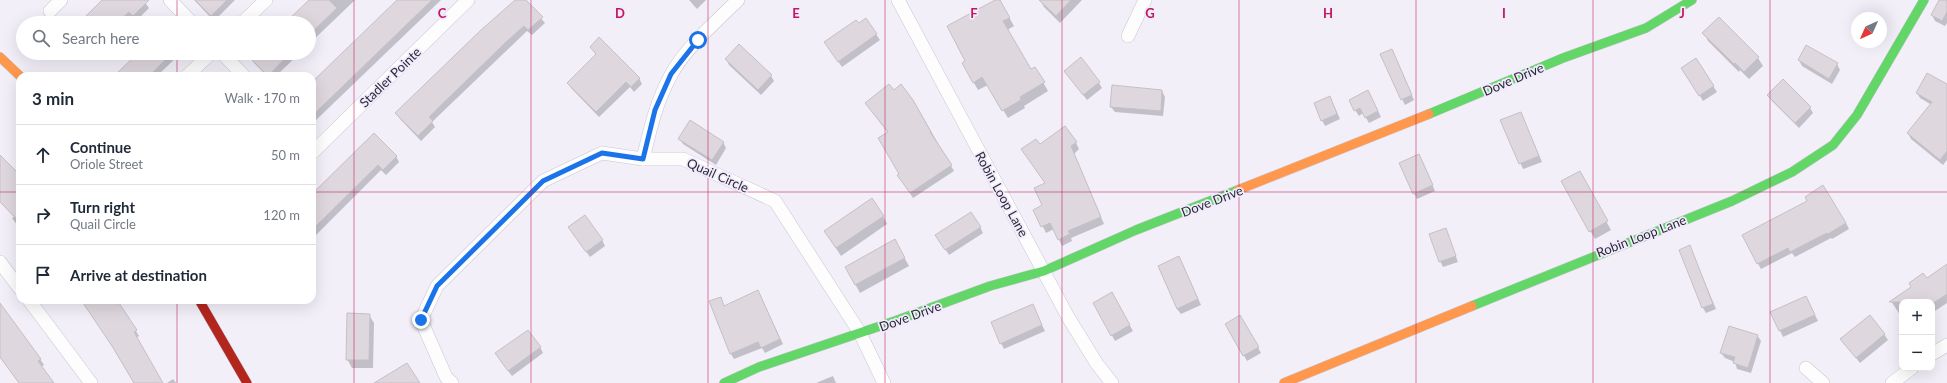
<!DOCTYPE html>
<meta charset="utf-8">
<style>
:root{--surface:#fff;--page:#f6f6f7;--text:#1f2937;--muted:#747a83;--line:#e0e1e3}
body{margin:0;font-family:Lato,sans-serif;background:var(--page);color:var(--text)}
.controls{position:absolute;right:12px;bottom:12px;display:grid;overflow:hidden;border-radius:8px;box-shadow:0 4px 16px #0002}
.controls button{width:36px;height:36px;display:grid;place-items:center;padding:0;border:0;border-bottom:1px solid var(--line);background:var(--surface);color:var(--text);font:20px sans-serif}
.compass{position:absolute;left:1851px;top:12px;width:36px;height:36px;border-radius:50%;background:var(--surface);box-shadow:0 4px 16px #0002;rotate:225deg}
.stop{position:absolute;width:12px;height:12px;margin:-9px;border:3px solid #1a73e8;border-radius:50%;background:#fff}
.stop.end{background:#1a73e8;border-color:#fff;box-shadow:0 1px 4px #0008}
.list{margin:0;padding:0;list-style:none}
h2{display:flex;justify-content:space-between;align-items:center;height:52px;margin:0;padding:0 16px;font-size:17px}
h2 small{font-size:13px;font-weight:400;color:var(--muted)}
.list li{display:grid;grid-template-columns:26px 1fr auto;gap:12px;align-items:center;box-sizing:border-box;height:60px;padding:0 16px;border-top:1px solid var(--line)}
.list b{display:block;font-size:15px;white-space:nowrap}
.list p{margin:0;font-size:13px;white-space:nowrap;color:var(--muted)}
.list em{font-size:13px;font-style:normal;color:var(--muted)}
.icon{flex:none;width:22px;height:22px;fill:none;stroke:currentColor;stroke-width:2;stroke-linecap:round;stroke-linejoin:round}
.map{position:relative;flex:none;width:1947px;height:383px;overflow:hidden}
.search{position:absolute;background:var(--surface);box-shadow:0 4px 16px #0002;left:16px;top:16px;width:300px;height:44px;display:flex;align-items:center;gap:10px;box-sizing:border-box;padding:0 14px;border-radius:22px;color:var(--muted);font-size:15px}
.panel{position:absolute;background:var(--surface);box-shadow:0 4px 16px #0002;left:16px;top:72px;width:300px;height:232px;border-radius:12px}
.map>svg:first-child{display:block}
.shadow{fill:#0003}
.building{fill:#ded7dd;stroke:#c7bfc6}
.lines{fill:none;stroke-linecap:round;stroke-linejoin:round}
.street-casing{stroke:#c9c6d0;stroke-width:14}
.fast-casing{stroke:#c9c6d0;stroke-width:10}
.slow-casing{stroke:#c9c6d0;stroke-width:10}
.jam-casing{stroke:#c9c6d0;stroke-width:10}
.street{stroke:#fdfdfe;stroke-width:13}
.fast{stroke:#63d668;stroke-width:9}
.slow{stroke:#ff974d;stroke-width:9}
.jam{stroke:#b3261e;stroke-width:9}
.route{stroke:#1a73e8;stroke-width:5}
.grid{fill:none;stroke:#c2185b;stroke-width:1;stroke-opacity:0.55}
.labels{text-anchor:middle;dominant-baseline:central;stroke-width:3.5;stroke-linejoin:round;paint-order:stroke}
.street-label{font-size:13px;fill:#2c2934;stroke:#f0ebfd}
.grid-label{font-size:13px;text-anchor:middle;font-weight:bold;fill:#c2185b;stroke:#f0ebfd;stroke-width:3.5;stroke-linejoin:round;paint-order:stroke}
</style>
<div class="map">
<svg width="1947" height="383" viewBox="0 0 1947 383">
<rect width="100%" height="100%" fill="#f2eff9"/>
<g class="shadow">
<polygon points="104,0 143,0 149,8 136,21 132,16 126,23 81,23"/>
<polygon points="194,0 235,0 214,21"/>
<polygon points="310,0 355,0 309,44 309,23 286,23"/>
<polygon points="398,0 441,0 314,122 312,120 312,83"/>
<polygon points="516,0 525,0 545,23 532,35 527,31 432,122 435,127 421,141 400,119 396,113"/>
<polygon points="689,0 706,0 697,9"/>
<polygon points="997,0 999,0 1014,26 1007,30 1031,70 1035,68 1048,91 1024,106 1025,108 1008,118 988,85 978,90 963,64 967,62"/>
<polygon points="1040,0 1082,0 1060,23 1044,7"/>
<polygon points="1940,0 1947,0 1947,23 1945,26 1935,21 1932,15"/>
<polygon points="866,20 880,40 842,67 829,48"/>
<polygon points="1704,33 1758,58 1763,66 1749,79 1740,70 1739,72 1708,41"/>
<polygon points="591,47 639,78 642,84 634,92 630,87 599,117 571,88 568,83 596,55"/>
<polygon points="95,53 103,53 99,57"/>
<polygon points="139,53 181,53 157,76 118,76"/>
<polygon points="255,53 300,53 276,76 267,76 254,63 251,57"/>
<polygon points="1395,56 1414,100 1405,105 1402,99"/>
<polygon points="726,59 771,76 774,81 761,95 729,65"/>
<polygon points="1799,60 1837,64 1840,70 1832,84 1802,66"/>
<polygon points="1065,71 1099,83 1102,88 1087,100"/>
<polygon points="1686,73 1713,86 1717,92 1703,101"/>
<polygon points="1947,86 1947,114 1920,98 1917,93"/>
<polygon points="894,91 913,100 954,171 913,198 902,181 888,133 866,103"/>
<polygon points="1162,91 1165,97 1163,116 1115,112 1111,107"/>
<polygon points="1768,95 1810,108 1813,113 1799,128 1772,101"/>
<polygon points="1371,97 1381,117 1369,123 1363,113 1359,116 1355,110"/>
<polygon points="1333,103 1340,119 1325,126 1322,120"/>
<polygon points="1523,118 1542,162 1523,169 1502,121"/>
<polygon points="1908,133 1947,138 1947,160 1943,165 1911,139"/>
<polygon points="680,139 723,142 726,148 716,165 683,144"/>
<polygon points="1076,143 1079,149 1074,154 1104,224 1071,238 1072,241 1062,246 1054,229 1046,233 1035,210 1044,206 1046,183 1040,145"/>
<polygon points="396,156 399,162 386,175 381,170 312,239 312,195"/>
<polygon points="0,157 20,176 20,229 12,218 14,217 0,202"/>
<polygon points="1422,161 1435,191 1417,199 1414,193"/>
<polygon points="1579,172 1611,230 1595,239 1562,182"/>
<polygon points="883,216 887,224 841,256 830,239"/>
<polygon points="1846,223 1849,229 1832,239 1831,238 1795,257 1792,253 1761,269 1743,236"/>
<polygon points="980,227 983,233 949,255 940,241"/>
<polygon points="1446,229 1458,262 1443,267 1440,261"/>
<polygon points="573,233 602,240 605,246 590,257"/>
<polygon points="895,241 909,266 860,293 846,267"/>
<polygon points="1690,247 1716,309 1706,313 1703,308"/>
<polygon points="1182,263 1201,305 1181,314 1177,309"/>
<polygon points="1947,265 1947,303 1932,313 1932,302 1902,302 1902,318 1891,301"/>
<polygon points="1112,293 1133,331 1115,341 1094,303"/>
<polygon points="761,297 783,344 765,353 762,348 734,359 731,354 720,298 725,307"/>
<polygon points="1806,297 1818,321 1783,337 1771,312"/>
<polygon points="81,300 116,300 139,336 136,338 162,383 134,383 100,326"/>
<polygon points="0,304 40,359 44,365 41,367 52,383 19,383 0,357"/>
<polygon points="1035,311 1045,331 1004,349 1001,343"/>
<polygon points="369,315 374,323 373,368 352,368 347,359"/>
<polygon points="1240,316 1261,353 1247,361 1226,324"/>
<polygon points="1884,334 1888,340 1860,363 1845,344"/>
<polygon points="1757,335 1761,341 1751,373 1737,369 1735,362 1725,358 1721,353"/>
<polygon points="540,347 543,353 512,376 500,360"/>
<polygon points="833,376 836,383 816,383"/>
<polygon points="173,379 176,383 167,383"/>
</g>
<g class="building">
<polygon points="102,0 149,0 133,16 129,12 117,23 79,23"/>
<polygon points="195,0 227,0 211,16"/>
<polygon points="309,0 329,0 337,8 309,35 309,23 285,23"/>
<polygon points="397,0 432,0 312,116 312,82"/>
<polygon points="515,0 526,0 543,17 528,30 524,26 505,43 429,117 433,121 418,136 395,113 481,30"/>
<polygon points="995,0 1000,0 1010,18 1003,21 1031,69 1035,67 1045,82 1020,97 1021,100 1002,111 982,77 973,83 962,63 965,61 947,26"/>
<polygon points="1039,0 1071,0 1056,16"/>
<polygon points="1939,0 1947,0 1947,12 1942,21 1931,15"/>
<polygon points="1719,17 1759,57 1744,72 1735,63 1734,64 1702,33"/>
<polygon points="866,18 877,34 838,62 824,42 856,20 859,23"/>
<polygon points="599,37 640,78 631,87 626,82 596,112 567,83 596,54 590,47"/>
<polygon points="739,44 772,75 758,90 725,59"/>
<polygon points="1806,45 1838,63 1829,79 1798,60"/>
<polygon points="1392,49 1412,95 1401,100 1380,54"/>
<polygon points="138,53 172,53 149,76 114,76"/>
<polygon points="245,53 290,53 268,76"/>
<polygon points="1081,57 1100,82 1083,95 1064,71"/>
<polygon points="1696,58 1714,86 1699,96 1681,68"/>
<polygon points="1927,73 1947,84 1947,151 1940,160 1907,133 1932,102 1916,93"/>
<polygon points="1783,79 1811,107 1795,123 1767,95"/>
<polygon points="889,84 894,90 901,84 913,100 931,132 930,132 952,165 910,193 897,175 899,174 878,138 888,132 865,103"/>
<polygon points="1112,85 1162,90 1161,111 1110,107"/>
<polygon points="1368,90 1378,111 1365,118 1360,108 1354,111 1349,100"/>
<polygon points="1330,96 1337,114 1321,121 1314,103"/>
<polygon points="1521,112 1539,156 1519,164 1500,120"/>
<polygon points="690,120 724,142 712,160 678,139"/>
<polygon points="1065,126 1077,142 1071,146 1101,217 1068,231 1070,234 1058,240 1050,223 1041,227 1033,210 1042,205 1034,188 1045,183 1021,149 1036,139 1040,144"/>
<polygon points="374,133 397,156 383,170 378,165 312,230 312,194"/>
<polygon points="1419,154 1433,185 1413,194 1399,163"/>
<polygon points="0,155 20,175 20,222 0,202"/>
<polygon points="1580,171 1608,221 1589,232 1561,181"/>
<polygon points="1823,185 1846,223 1828,234 1827,233 1790,252 1788,248 1757,264 1742,235 1807,201 1805,197"/>
<polygon points="872,198 884,216 836,248 824,231"/>
<polygon points="971,212 981,227 945,250 935,235"/>
<polygon points="585,215 603,240 586,252 568,227"/>
<polygon points="1446,228 1456,256 1439,262 1429,234"/>
<polygon points="895,239 905,258 855,285 845,267"/>
<polygon points="1690,245 1713,304 1702,308 1679,250"/>
<polygon points="1179,256 1198,299 1177,309 1158,266"/>
<polygon points="1947,264 1947,294 1935,302 1889,302 1911,287 1909,283 1923,273 1927,278"/>
<polygon points="758,290 780,339 761,348 758,342 730,354 709,301 721,297 724,306"/>
<polygon points="1112,292 1130,325 1111,336 1093,303"/>
<polygon points="1806,296 1815,315 1779,331 1770,312"/>
<polygon points="81,300 117,300 137,330 134,332 163,383 134,383 112,346"/>
<polygon points="0,303 41,359 38,361 54,383 19,383 0,357"/>
<polygon points="1033,304 1042,325 1000,344 991,322"/>
<polygon points="347,313 370,314 369,360 346,360"/>
<polygon points="1240,315 1259,347 1243,356 1225,324"/>
<polygon points="1870,315 1885,334 1856,358 1840,339"/>
<polygon points="1729,326 1758,335 1748,368 1733,363 1735,357 1720,353"/>
<polygon points="528,330 541,347 508,371 495,353"/>
<polygon points="407,363 420,383 374,383"/>
</g>
<g class="lines">
<defs>
<g id="street">
<polyline points="170,0 192,23"/>
<polyline points="898,0 1068,317 1097,364 1112,383"/>
<polyline points="50,11 61,0"/>
<polyline points="242,23 266,0"/>
<polyline points="1128,36 1145,0"/>
<polyline points="222,53 244,76"/>
<polyline points="187,76 211,53"/>
<polyline points="312,153 468,0"/>
<path d="M643,159c7,-29 13,-57 28,-84 14,-27 45,-53 67,-75"/>
<polyline points="0,262 20,289"/>
<polyline points="29,300 91,383"/>
<polyline points="1932,354 1947,345"/>
<polyline points="1806,368 1823,383"/>
<polyline points="452,383 446,377 421,320 437,286 543,181 602,153 643,159 683,159 775,201 860,333 884,383"/>
<polyline points="1892,383 1912,368"/>
</g>
<g id="fast">
<polyline points="1429,114 1563,58 1646,28 1692,0"/>
<polyline points="1472,306 1732,201 1792,172 1833,145 1857,115 1924,0"/>
<polyline points="724,383 759,367 895,321 990,286 1044,271 1136,230 1238,190"/>
</g>
<g id="slow">
<polyline points="0,57 20,76"/>
<polyline points="1238,190 1429,114"/>
<polyline points="1284,383 1472,306"/>
</g>
<polyline id="jam" points="199,300 247,383"/>
</defs>
<use href="#street" class="street-casing"/>
<use href="#fast" class="fast-casing"/>
<use href="#slow" class="slow-casing"/>
<use href="#jam" class="jam-casing"/>
<use href="#street" class="street"/>
<use href="#fast" class="fast"/>
<use href="#slow" class="slow"/>
<use href="#jam" class="jam"/>
</g>
<g class="lines">
<polyline class="route" points="421,320 437,286 543,181 602,153 643,159 655,110 671,74 698,40"/>
</g>
<path class="grid" d="M177,0v23M354,0v383M531,0v383M708,0v383M885,0v383M1062,0v383M1239,0v383M1416,0v383M1593,0v383M1770,0v383M177,53v23M0,192h20M312,192h1635M177,300v83"/>
<g class="labels">
<g class="street-label">
<text transform="translate(390 77) rotate(-44)">Stadler Pointe</text>
<text transform="translate(1513 79) rotate(-23)">Dove Drive</text>
<text transform="translate(718 175) rotate(24)">Quail Circle</text>
<text transform="translate(1002 194) rotate(61)">Robin Loop Lane</text>
<text transform="translate(1212 201) rotate(-21)">Dove Drive</text>
<text transform="translate(1641 236) rotate(-21)">Robin Loop Lane</text>
<text transform="translate(910 316) rotate(-20)">Dove Drive</text>
</g>
</g>
<g class="grid-label">
<text x="442" y="18">C</text>
<text x="620" y="18">D</text>
<text x="796" y="18">E</text>
<text x="974" y="18">F</text>
<text x="1150" y="18">G</text>
<text x="1328" y="18">H</text>
<text x="1504" y="18">I</text>
<text x="1682" y="18">J</text>
</g>
</svg>
<div class="controls">
<button>+</button>
<button>−</button>
</div>
<svg class="compass" viewBox="-18 -18 36 36"><path d="M0-13l5 13h-10z" fill="#e53935"/><path d="M0 13l5-13h-10z" fill="#747a83"/></svg>
<div class="stop" style="left:698px;top:40px"></div>
<div class="stop end" style="left:421px;top:320px"></div>
<div class="search"><svg class="icon" aria-label="search" viewBox="0 0 24 24"><circle cx="10" cy="10" r="6"/><path d="M15 15l6 6"/></svg>Search here</div>
<section class="panel">
<h2>3 min<small>Walk · 170 m</small></h2>
<ul class="list">
<li><svg class="icon" aria-label="ahead" viewBox="0 0 24 24"><path d="M12 20V5M6 11l6-6 6 6"/></svg><div><b>Continue</b><p>Oriole Street</p></div><em>50 m</em></li>
<li><svg class="icon" aria-label="right" viewBox="0 0 24 24"><path d="M7 20v-9h11M14 6l5 5-5 5"/></svg><div><b>Turn right</b><p>Quail Circle</p></div><em>120 m</em></li>
<li><svg class="icon" aria-label="arrive" viewBox="0 0 24 24"><path d="M6 21V4h12l-3 4 3 4H6"/></svg><div><b>Arrive at destination</b></div></li>
</ul>
</section>
</div>
